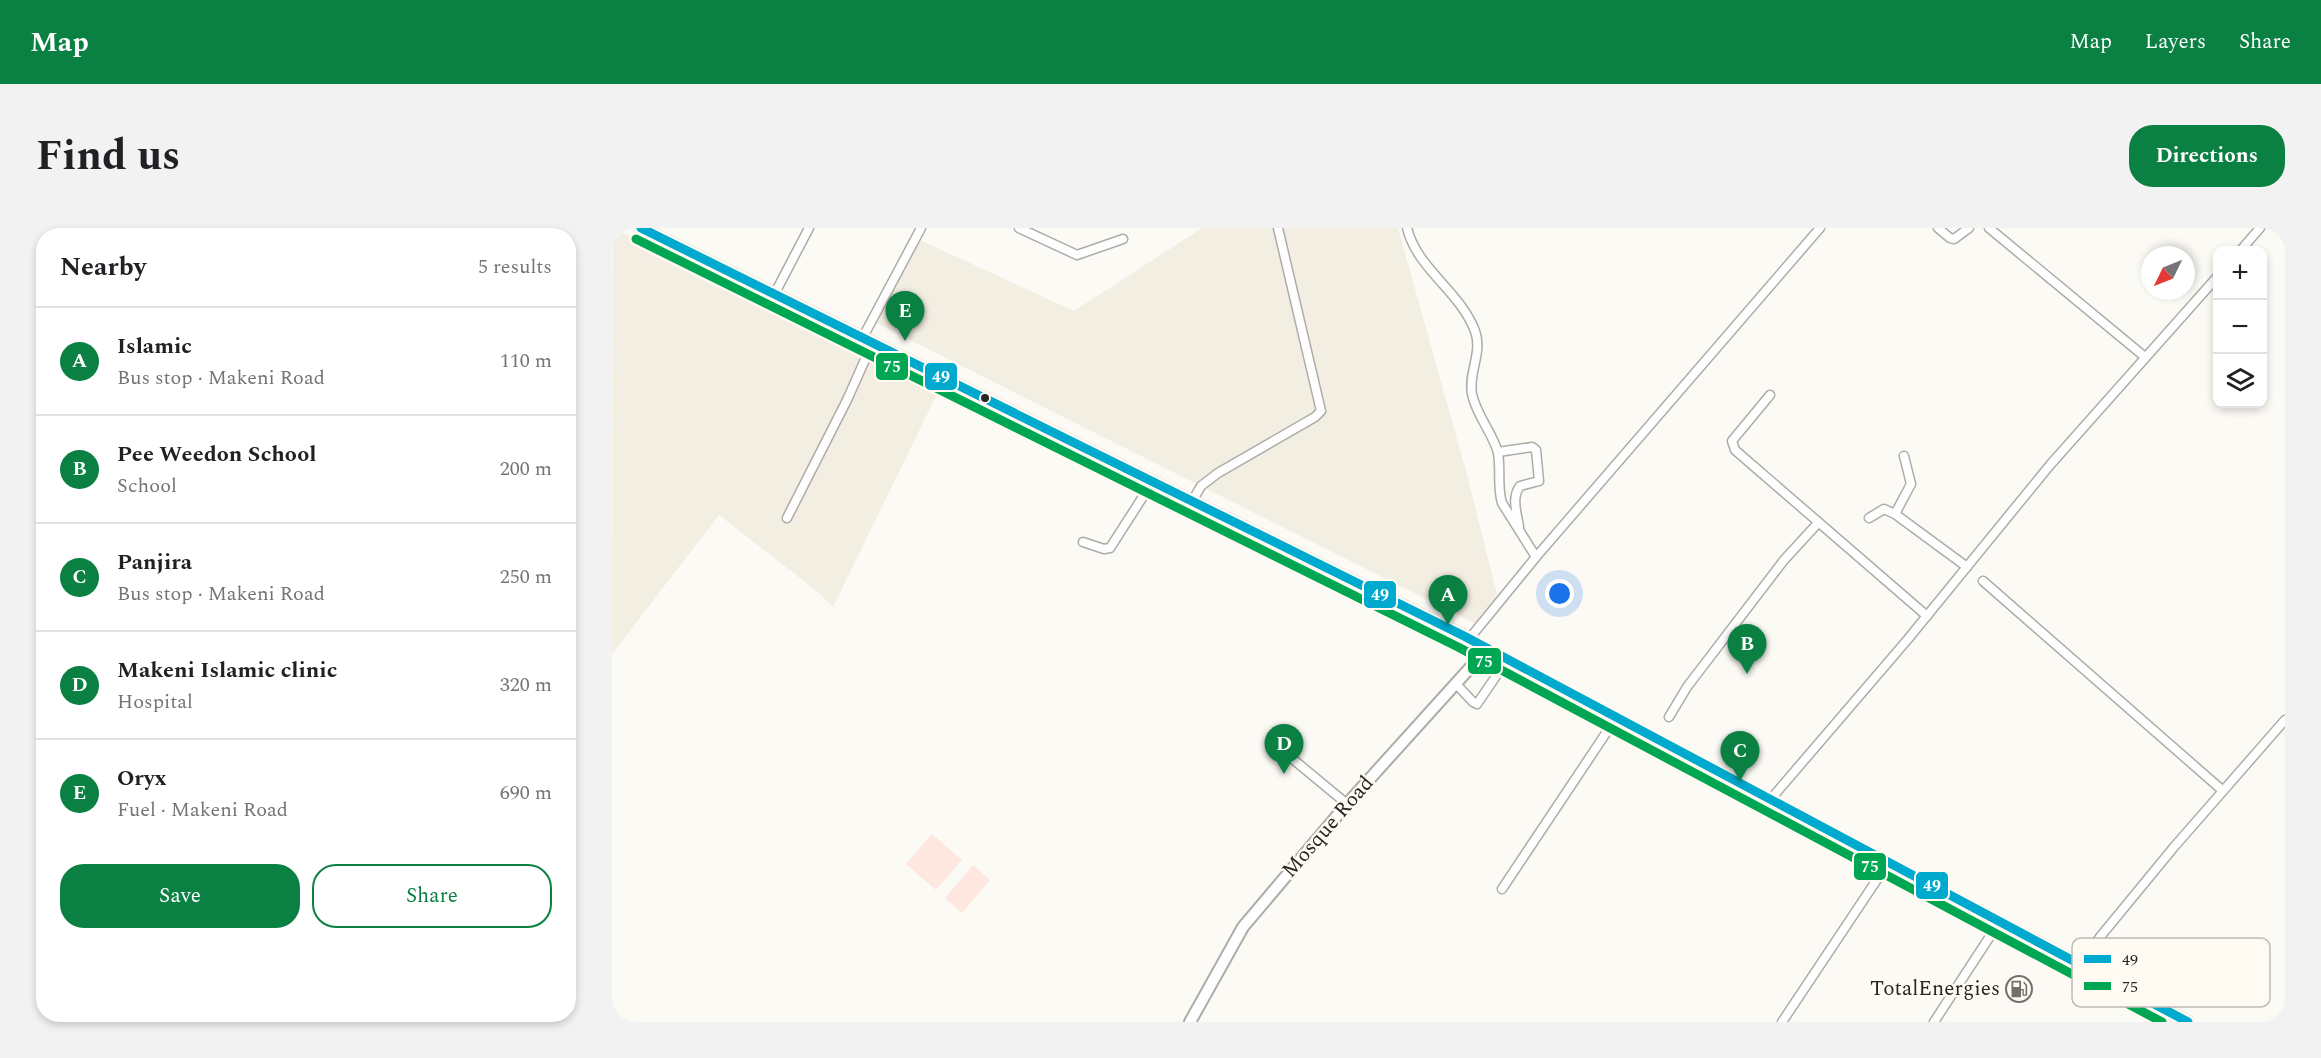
<!DOCTYPE html>
<meta charset="utf-8">
<style>
:root{--surface:#fff;--page:#f2f2f2;--text:#202124;--muted:#757577;--line:#e0e0e0;--accent:#0b8043}
body{margin:0;font-family:Spectral,serif;background:var(--page);color:var(--text)}
.controls{position:absolute;right:18px;top:18px;display:grid;overflow:hidden;border-radius:12px;box-shadow:0 3px 9px #0003}
.controls button{width:54px;height:54px;display:grid;place-items:center;padding:0;border:0;border-bottom:2px solid var(--line);background:var(--surface);color:var(--text);font:30px sans-serif}
.compass{position:absolute;left:1529px;top:18px;width:54px;height:54px;border-radius:50%;background:var(--surface);box-shadow:0 3px 9px #0003;rotate:227deg}
.you{position:absolute;left:948px;top:366px;width:21px;height:21px;margin:-15px;border:4px solid #fff;border-radius:50%;background:#1a73e8;box-shadow:0 0 0 9px #1a73e833}
.badge{display:grid;place-items:center;width:39px;height:39px;border-radius:50%;background:var(--accent);color:#fff;font-size:20px;font-weight:700}
.pin{position:absolute;translate:-50% -50px;filter:drop-shadow(0 2px 3px #0008)}
.pin::after{content:'';position:absolute;top:32px;width:21px;height:18px;background:inherit;clip-path:polygon(0 0,100% 0,50% 100%)}
.list{margin:0;padding:0;list-style:none}
h2{display:flex;justify-content:space-between;align-items:center;height:78px;margin:0;padding:0 24px;font-size:26px}
h2 small{font-size:20px;font-weight:400;color:var(--muted)}
.list li{display:grid;grid-template-columns:39px 1fr auto;gap:18px;align-items:center;box-sizing:border-box;height:108px;padding:0 24px;border-top:2px solid var(--line)}
.list b{display:block;font-size:22px;white-space:nowrap}
.list p{margin:0;font-size:20px;white-space:nowrap;color:var(--muted)}
.list em{font-size:20px;font-style:normal;color:var(--muted)}
.actions{display:flex;gap:12px;padding:18px 24px}
.actions a{flex:1;padding:14px 0;border:2px solid var(--accent);border-radius:24px;text-align:center;font-size:21px;color:var(--accent)}
.actions .main{background:var(--accent);color:#fff}
.icon{flex:none;width:33px;height:33px;fill:none;stroke:currentColor;stroke-width:2;stroke-linecap:round;stroke-linejoin:round}
.map{position:relative;flex:none;width:1673px;height:794px;overflow:hidden;border-radius:24px}
header{display:flex;align-items:center;gap:36px;box-sizing:border-box;height:84px;padding:0 30px;background:var(--accent);color:#fff}
header strong{font-size:28px}
nav{display:flex;gap:33px;margin-inline-start:auto;font-size:21px}
.intro{display:flex;align-items:center;justify-content:space-between;box-sizing:border-box;height:144px;padding:0 36px}
h1{margin:0;font-size:42px}
.button{padding:15px 27px;border-radius:24px;background:var(--accent);color:#fff;font-size:21px;font-weight:700}
main{display:flex;gap:36px;padding:0 36px}
aside{flex:1;background:var(--surface);border-radius:24px;box-shadow:0 3px 9px #0003}
.map>svg:first-child{display:block}
.built{fill:#f3eee2}
.green{fill:#fee7df}
.lines{fill:none;stroke-linecap:round;stroke-linejoin:round}
.street-casing{stroke:#aeaca8;stroke-width:11}
.secondary-casing{stroke:#aeaca8;stroke-width:14}
.street{stroke:#fffefe;stroke-width:8}
.secondary{stroke:#fffefe;stroke-width:10}
.bus-1-casing{stroke:#fffbf2;stroke-width:14}
.bus-2-casing{stroke:#fffbf2;stroke-width:14}
.bus-1{stroke:#00a9ce;stroke-width:9}
.bus-2{stroke:#00a651;stroke-width:9}
.bus-dot{fill:#282622;stroke:#fffbf2;stroke-width:2}
.labels{text-anchor:middle;dominant-baseline:central;stroke-width:4.5;stroke-linejoin:round;paint-order:stroke}
.street-label{font-size:21px;fill:#282622;stroke:#fffbf2}
.poi-label{font-size:21px;fill:#282622;stroke:#fffbf2;text-anchor:end}
.key{fill:#fffbf2;stroke:#bebbb4;stroke-width:1.5}
.key-label{font-size:16px;fill:#282622}
.line-badge{stroke:#fffbf2;stroke-width:2}
.badge-label{font-size:16px;text-anchor:middle;font-weight:bold;fill:#fff}
</style>
<header>
<strong>Map</strong>
<nav><a>Map</a><a>Layers</a><a>Share</a></nav>
</header>
<div class="intro"><h1>Find us</h1><a class="button">Directions</a></div>
<main>
<aside>
<h2>Nearby<small>5 results</small></h2>
<ul class="list">
<li><span class="badge">A</span><div><b>Islamic</b><p>Bus stop · Makeni Road</p></div><em>110 m</em></li>
<li><span class="badge">B</span><div><b>Pee Weedon School</b><p>School</p></div><em>200 m</em></li>
<li><span class="badge">C</span><div><b>Panjira</b><p>Bus stop · Makeni Road</p></div><em>250 m</em></li>
<li><span class="badge">D</span><div><b>Makeni Islamic clinic</b><p>Hospital</p></div><em>320 m</em></li>
<li><span class="badge">E</span><div><b>Oryx</b><p>Fuel · Makeni Road</p></div><em>690 m</em></li>
</ul>
<div class="actions"><a class="main">Save</a><a>Share</a></div>
</aside>
<div class="map">
<svg width="1673" height="794" viewBox="0 0 1673 794">
<rect width="100%" height="100%" fill="#fcfaf5"/>
<g class="built">
<polygon points="1,0 327,162 221,379 207,365 107,287 0,426"/>
<polygon points="590,0 786,0 854,243 886,370 864,396 260,93 306,11 462,83"/>
</g>
<g class="green">
<polygon points="320,606 350,632 324,662 294,636"/>
<polygon points="361,637 378,652 350,685 333,670"/>
</g>
<g class="lines">
<defs>
<g id="street">
<polyline points="407,0 465,27 511,11"/>
<path d="M795,0c10,41 53,63 68,103 8,22 -7,41 -3,63 4,21 22,41 26,59 3,17 -1,34 4,50l34,54"/>
<polyline points="1326,0 1338,10 1342,11 1357,0"/>
<polyline points="1377,0 1533,129"/>
<polyline points="1629,22 1648,0"/>
<polyline points="162,67 197,0"/>
<polyline points="250,111 309,0"/>
<polyline points="1158,167 1120,213 1123,222 1315,388"/>
<path d="M886,224l34,-5 4,3 3,31 -19,5c-9,12 -3,27 -1,41"/>
<polyline points="581,272 589,258 606,245 703,189 709,183 666,0"/>
<polyline points="1283,286 1299,256 1292,228"/>
<polyline points="175,290 235,172 260,116"/>
<polyline points="1257,290 1272,281 1283,286 1355,339"/>
<polyline points="471,314 492,321 498,320 541,253"/>
<polyline points="1371,353 1610,562"/>
<polyline points="857,411 924,329 1208,0"/>
<polyline points="845,457 861,474 865,476 895,432"/>
<polyline points="1057,489 1075,459 1172,332 1206,295"/>
<polyline points="665,518 735,576"/>
<polyline points="1158,572 1296,411 1438,237 1606,48"/>
<polyline points="890,661 1004,490"/>
<polyline points="1468,737 1488,709 1562,619 1673,492"/>
<polyline points="1170,794 1276,635"/>
<polyline points="1322,794 1388,693"/>
</g>
<g id="secondary">
<polyline points="29,0 852,408 950,462 1576,794"/>
<polyline points="578,794 631,699 735,576 875,421"/>
</g>
</defs>
<use href="#street" class="street-casing"/>
<use href="#secondary" class="secondary-casing"/>
<use href="#street" class="street"/>
<use href="#secondary" class="secondary"/>
<defs>
<polyline id="bus-1" points="29,0 852,408 1576,794"/>
<polyline id="bus-2" points="24,11 846,419 1550,794"/>
</defs>
<use href="#bus-1" class="bus-1-casing"/>
<use href="#bus-2" class="bus-2-casing"/>
<use href="#bus-1" class="bus-1"/>
<use href="#bus-2" class="bus-2"/>
</g>
<defs>
<symbol id="fuel-ring" viewBox="-11 -11 22 22"><circle r="9.5" fill="#fffbf2" stroke="#72706c" stroke-width="1.5"/><path d="M-5.5-6h7V0h2V4h1.3V-2.5L3-4.5l.8-.8L6-3V5H2.5V1h-1V6h-7ZM-4.2-4.7v3.2H.2V-4.7Z" fill="#72706c"/></symbol>
</defs>
<g fill-rule="evenodd">
<use href="#fuel-ring" x="1392" y="746" width="30" height="30"/>
</g>
<circle class="bus-dot" cx="373" cy="170" r="5"/>
<g class="labels">
<g class="street-label">
<text transform="translate(716 599) rotate(-49)">Mosque Road</text>
</g>
<g class="poi-label">
<text x="1388" y="761">TotalEnergies</text>
</g>
</g>
<rect x="1460" y="710" width="198" height="69" rx="9" class="key"/>
<rect x="1472" y="727" width="27" height="8" fill="#00a9ce"/>
<rect x="1472" y="754" width="27" height="8" fill="#00a651"/>
<g class="key-label">
<text x="1510" y="737">49</text>
<text x="1510" y="764">75</text>
</g>
<g class="line-badge">
<rect x="263" y="124" width="34" height="29" rx="6" fill="#00a651"/>
<rect x="312" y="134" width="34" height="29" rx="6" fill="#00a9ce"/>
<rect x="751" y="352" width="34" height="29" rx="6" fill="#00a9ce"/>
<rect x="855" y="419" width="35" height="28" rx="6" fill="#00a651"/>
<rect x="1241" y="624" width="34" height="29" rx="6" fill="#00a651"/>
<rect x="1303" y="643" width="34" height="29" rx="6" fill="#00a9ce"/>
</g>
<g class="badge-label">
<text x="280" y="144">75</text>
<text x="329" y="154">49</text>
<text x="768" y="372">49</text>
<text x="872" y="439">75</text>
<text x="1258" y="644">75</text>
<text x="1320" y="663">49</text>
</g>
</svg>
<div class="controls">
<button>+</button>
<button>−</button>
<button><svg class="icon" aria-label="layers" viewBox="0 0 24 24"><path d="M12 4l9 5-9 5-9-5zM3 14l9 5 9-5"/></svg></button>
</div>
<svg class="compass" viewBox="-18 -18 36 36"><path d="M0-13l5 13h-10z" fill="#e53935"/><path d="M0 13l5-13h-10z" fill="#757577"/></svg>
<div class="you"></div>
<div class="pin badge" style="left:836px;top:397px">A</div>
<div class="pin badge" style="left:1135px;top:446px">B</div>
<div class="pin badge" style="left:1128px;top:553px">C</div>
<div class="pin badge" style="left:672px;top:546px">D</div>
<div class="pin badge" style="left:293px;top:113px">E</div>
</div>
</main>
